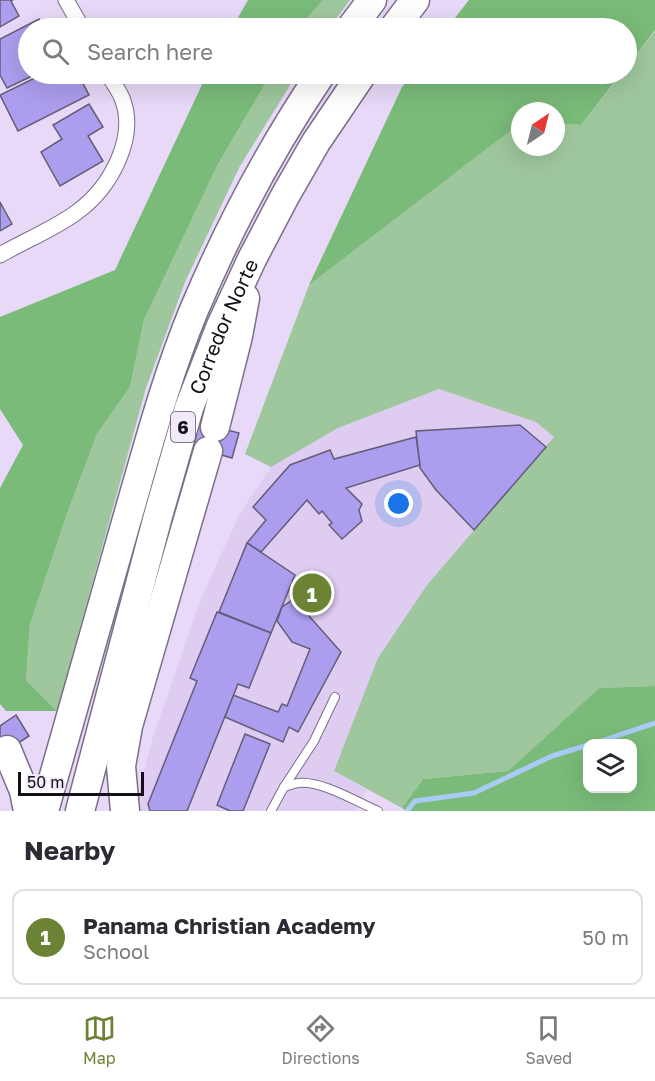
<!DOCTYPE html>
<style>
:root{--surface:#fff;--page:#f7f7f7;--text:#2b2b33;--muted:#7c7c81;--line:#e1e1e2;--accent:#6c8335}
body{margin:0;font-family:"Golos Text",sans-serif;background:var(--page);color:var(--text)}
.controls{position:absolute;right:18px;bottom:18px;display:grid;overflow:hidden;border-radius:12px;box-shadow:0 6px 24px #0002}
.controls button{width:54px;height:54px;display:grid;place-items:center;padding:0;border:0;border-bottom:2px solid var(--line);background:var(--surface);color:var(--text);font:30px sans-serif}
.compass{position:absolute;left:511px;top:102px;width:54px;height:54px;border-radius:50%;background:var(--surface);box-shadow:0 6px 24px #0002;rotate:35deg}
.scale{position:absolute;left:18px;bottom:15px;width:126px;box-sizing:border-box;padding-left:6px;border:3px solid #140f18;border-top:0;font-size:16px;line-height:21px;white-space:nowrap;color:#140f18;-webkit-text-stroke:4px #f2e9fb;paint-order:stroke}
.you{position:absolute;left:399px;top:504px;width:21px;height:21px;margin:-15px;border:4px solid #fff;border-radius:50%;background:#1a73e8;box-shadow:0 0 0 9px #1a73e833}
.badge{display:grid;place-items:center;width:39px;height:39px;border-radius:50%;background:var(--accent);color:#fff;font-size:20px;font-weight:700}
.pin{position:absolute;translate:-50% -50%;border:3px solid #fff;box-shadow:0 2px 6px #0006}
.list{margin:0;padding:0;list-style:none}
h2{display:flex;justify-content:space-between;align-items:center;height:78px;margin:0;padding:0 24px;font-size:26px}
h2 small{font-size:20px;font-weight:400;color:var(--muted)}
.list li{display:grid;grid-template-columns:39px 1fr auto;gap:18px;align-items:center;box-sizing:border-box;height:96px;margin:0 12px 12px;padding:0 12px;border:2px solid var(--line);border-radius:12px}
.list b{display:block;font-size:22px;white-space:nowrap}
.list p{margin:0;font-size:20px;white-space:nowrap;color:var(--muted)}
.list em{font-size:20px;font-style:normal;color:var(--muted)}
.icon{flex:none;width:33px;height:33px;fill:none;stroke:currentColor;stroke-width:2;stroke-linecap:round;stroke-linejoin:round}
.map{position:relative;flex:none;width:655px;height:811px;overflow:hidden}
.search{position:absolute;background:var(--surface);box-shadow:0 6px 24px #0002;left:18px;right:18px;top:18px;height:66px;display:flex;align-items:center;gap:15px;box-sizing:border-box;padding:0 21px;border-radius:33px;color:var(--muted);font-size:22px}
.sheet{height:186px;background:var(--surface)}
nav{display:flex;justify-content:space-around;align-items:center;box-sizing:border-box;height:84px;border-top:2px solid var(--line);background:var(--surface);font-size:16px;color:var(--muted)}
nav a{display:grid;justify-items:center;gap:3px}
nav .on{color:var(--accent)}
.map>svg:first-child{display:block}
.built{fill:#decdf1}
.green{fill:#9fc79d}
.forest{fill:#7abb79;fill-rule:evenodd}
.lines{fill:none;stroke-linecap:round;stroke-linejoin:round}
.stream{stroke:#aacbf5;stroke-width:5}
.building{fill:#ad9dee;stroke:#625d78;stroke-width:1.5}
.lane-casing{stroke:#7b6e88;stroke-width:10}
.street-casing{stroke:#7b6e88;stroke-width:17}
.highway-casing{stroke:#7b6e88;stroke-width:31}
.lane{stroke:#fff;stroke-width:8}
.street{stroke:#fff;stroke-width:15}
.highway{stroke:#fff;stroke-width:28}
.labels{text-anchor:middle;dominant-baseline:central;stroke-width:6;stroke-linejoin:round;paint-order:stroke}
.shield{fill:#f2e9fb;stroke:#57505c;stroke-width:1.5}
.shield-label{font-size:18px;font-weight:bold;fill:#140f18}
.street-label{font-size:20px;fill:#140f18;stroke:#f2e9fb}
</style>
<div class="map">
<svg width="655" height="811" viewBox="0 0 655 811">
<rect width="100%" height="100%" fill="#e7d9f7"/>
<polygon class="built" points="439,389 536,422 554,437 427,585 334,771 366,790 356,811 137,811 135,806 153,737 200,601 240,513 271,467 338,428"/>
<g class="green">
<polygon points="323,0 350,0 329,28 298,28"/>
<polygon points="655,31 655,686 599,688 508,771 423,779 402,808 334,771 378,658 427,585 554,437 536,422 439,389 338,428 271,467 245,454 309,285 518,123 520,123 520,147 556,147 556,124 581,125 622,74 626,74 627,67"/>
<polygon points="271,74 297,74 240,166 185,282 146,388 57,711 26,680 30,624 68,511 97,434 130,387 144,320 218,164"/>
</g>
<g class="forest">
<polygon points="248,0 323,0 298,28 232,28"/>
<polygon points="469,0 655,0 655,30 627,67 626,28 447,28"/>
<polygon points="207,74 271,74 218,164 144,320 130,387 97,434 68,511 30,624 26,680 57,711 6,711 0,704 0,488 23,445 0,409 0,317 115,270"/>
<polygon points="413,74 621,74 581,125 556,124 556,111 520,111 520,123 309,285 402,87"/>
<path d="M655,686v125h-248l-5,-3 21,-29 85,-8 91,-83zM588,744h44v44h-44z"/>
</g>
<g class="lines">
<g class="stream">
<polyline points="592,744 655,723"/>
<polyline points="407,811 415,801 474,793 552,756 588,745"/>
</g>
</g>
<g class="building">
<polygon points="0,0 13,0 11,1 19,16 0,27"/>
<polygon points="39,19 43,28 28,28 28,74 36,74 7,88 0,75 0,39"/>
<polygon points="43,74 78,74 89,95 18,131 0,95"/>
<polygon points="89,104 103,127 88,136 103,161 60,186 41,152 62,139 53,125"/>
<polygon points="0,202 12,224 0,231"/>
<polygon points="197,422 239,433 232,458 190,446"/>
<polygon points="520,425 546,447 474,530 436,490 420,468 416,431"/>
<polygon points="416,437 420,465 346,488 362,504 359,510 362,521 342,539 329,525 332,523 322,511 319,514 307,500 261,552 247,543 266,520 253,507 290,465 330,450 334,459"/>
<polygon points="247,543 295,575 271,633 219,612"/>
<polygon points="294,599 341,652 298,732 289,727 283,742 225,717 233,695 278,712 282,704 287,706 310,649 292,642 277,621 282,607"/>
<polygon points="217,612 271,633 249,688 238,684 187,811 150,811 148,804 197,681 190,678"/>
<polygon points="16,715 29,736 0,755 0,726"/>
<polygon points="245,734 270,744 243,811 230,811 217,805"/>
</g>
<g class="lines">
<defs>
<g id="lane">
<polyline points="284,787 314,741 335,697"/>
<path d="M271,811l13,-24c4,-1 9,-3 14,-4 23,-3 59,19 80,28"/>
</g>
<g id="street">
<polyline points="66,0 82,28"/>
<path d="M0,255c24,-14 56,-27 77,-43 33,-24 61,-74 45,-114 -4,-9 -10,-17 -14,-24"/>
</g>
<g id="highway">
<polyline points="351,28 372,0"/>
<polyline points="394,28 415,0"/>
<polyline points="215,427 238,336 245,298"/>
<polyline points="7,750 24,791 28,811"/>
<path d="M44,811c27,-95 54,-190 81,-285 21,-72 40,-146 69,-216 35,-83 77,-162 127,-236"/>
<path id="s1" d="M80,811l78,-295 31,-108 31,-80 32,-69 33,-63 31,-54 46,-68"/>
<polyline points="125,811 121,766 128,726 208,451"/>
</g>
</defs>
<use href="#lane" class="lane-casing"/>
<use href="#street" class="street-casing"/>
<use href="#highway" class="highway-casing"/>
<use href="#lane" class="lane"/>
<use href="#street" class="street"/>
<use href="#highway" class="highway"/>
</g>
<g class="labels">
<rect class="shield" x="171" y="412" width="24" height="30" rx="4.5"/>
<g class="shield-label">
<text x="183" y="427">6</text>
</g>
<g class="street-label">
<text stroke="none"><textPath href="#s1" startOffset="506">Corredor Norte</textPath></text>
</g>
</g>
</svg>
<div class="controls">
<button><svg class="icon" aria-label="layers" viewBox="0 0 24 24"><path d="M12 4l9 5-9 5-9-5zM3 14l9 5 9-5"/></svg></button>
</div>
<svg class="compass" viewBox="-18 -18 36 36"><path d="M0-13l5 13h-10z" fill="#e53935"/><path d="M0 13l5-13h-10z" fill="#7c7c81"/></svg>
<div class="scale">50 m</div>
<div class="you"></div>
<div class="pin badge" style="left:312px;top:593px">1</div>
<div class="search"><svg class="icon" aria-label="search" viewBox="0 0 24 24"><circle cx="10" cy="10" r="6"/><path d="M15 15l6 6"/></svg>Search here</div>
</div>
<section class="sheet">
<h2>Nearby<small></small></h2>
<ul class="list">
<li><span class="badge">1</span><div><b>Panama Christian Academy</b><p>School</p></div><em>50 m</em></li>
</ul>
</section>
<nav>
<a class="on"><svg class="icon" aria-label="map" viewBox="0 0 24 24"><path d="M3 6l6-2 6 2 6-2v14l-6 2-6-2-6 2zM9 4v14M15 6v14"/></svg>Map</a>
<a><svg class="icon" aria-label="directions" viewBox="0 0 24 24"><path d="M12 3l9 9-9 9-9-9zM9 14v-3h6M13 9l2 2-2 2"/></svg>Directions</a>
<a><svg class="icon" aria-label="saved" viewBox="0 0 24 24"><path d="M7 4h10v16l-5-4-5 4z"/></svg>Saved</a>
</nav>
